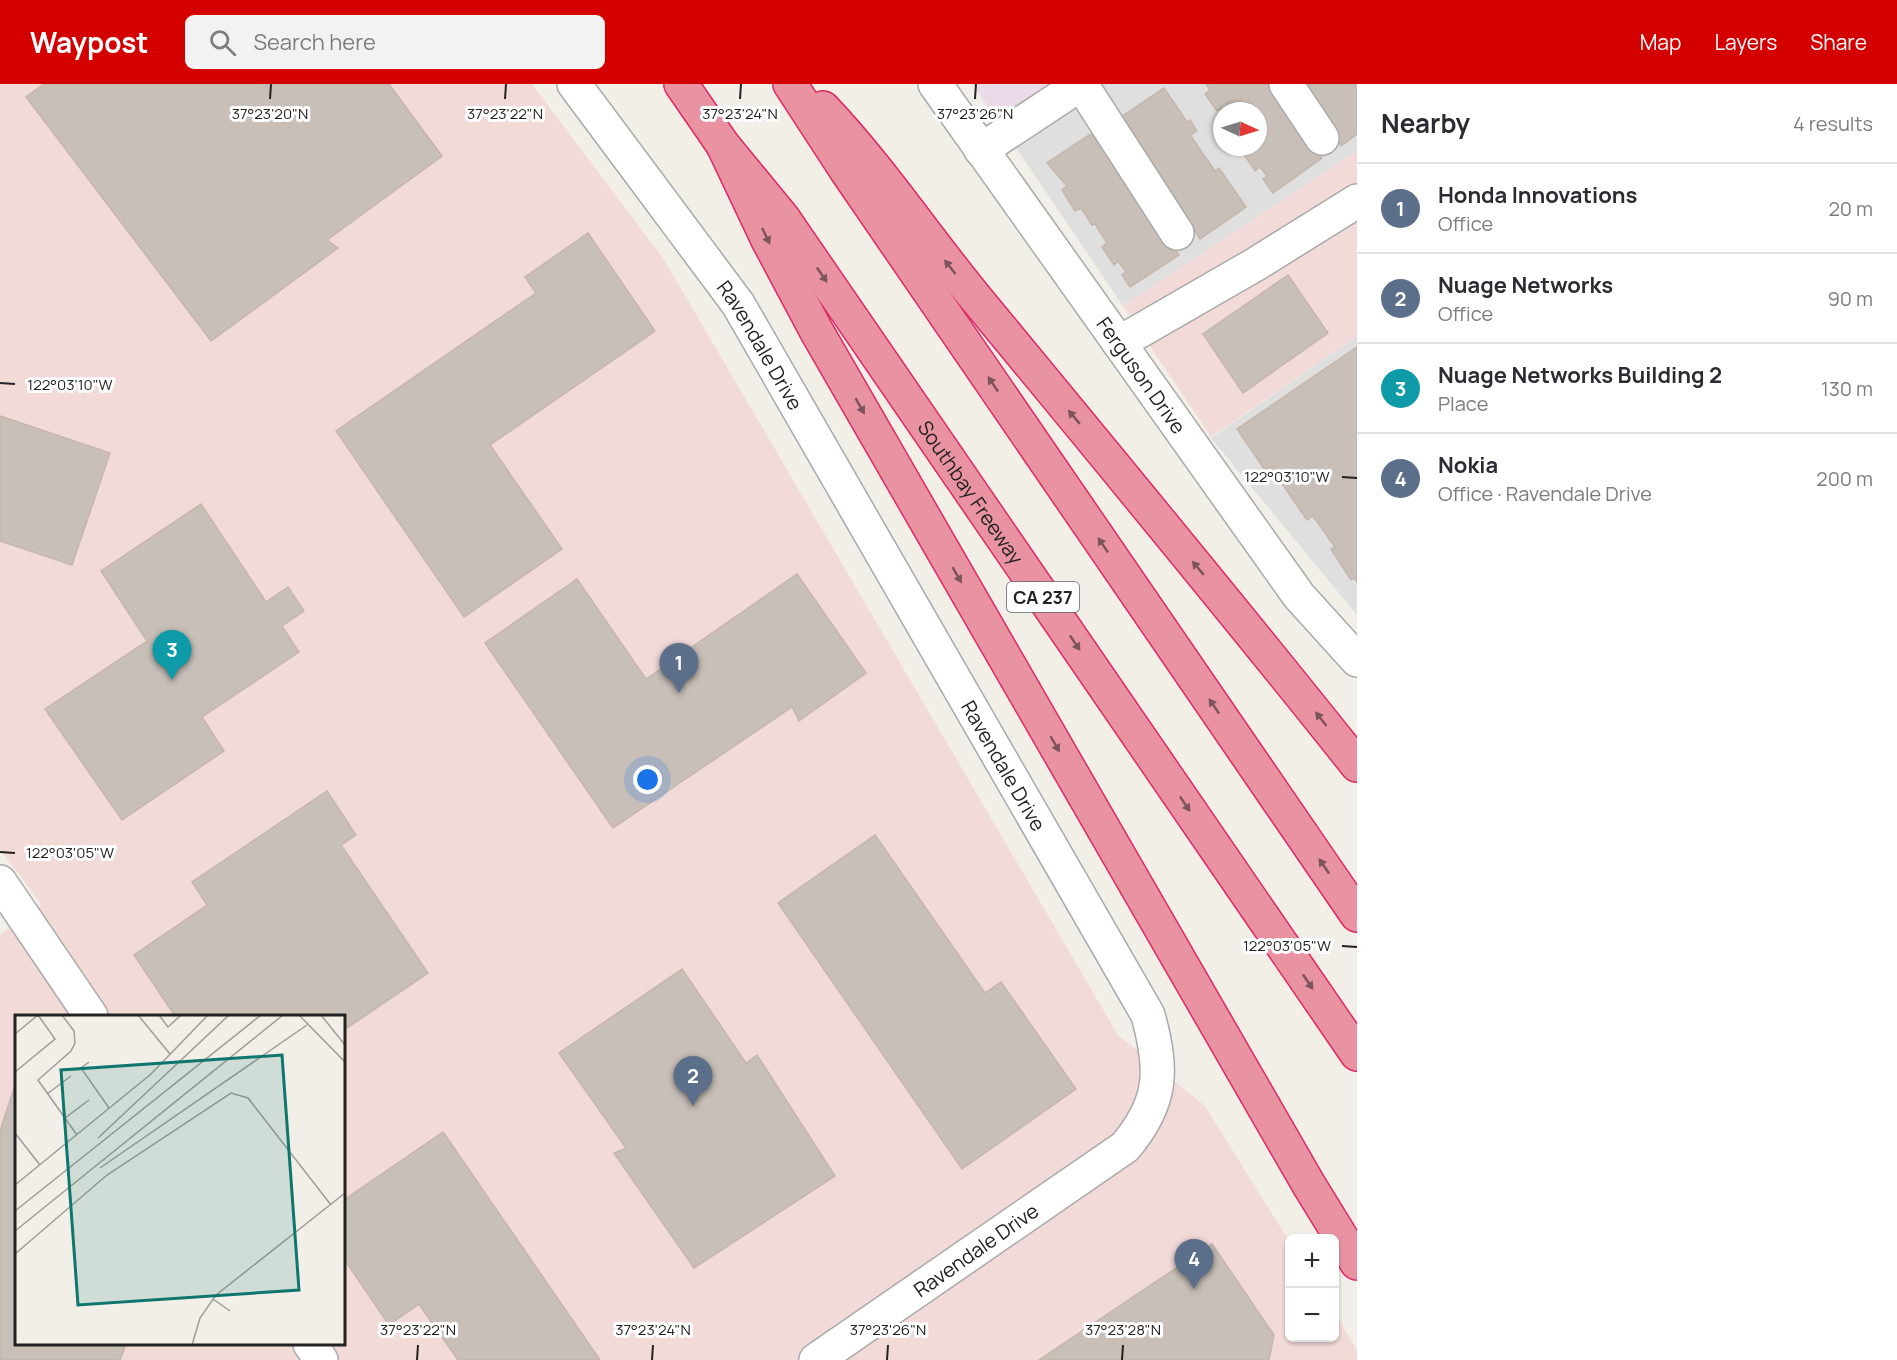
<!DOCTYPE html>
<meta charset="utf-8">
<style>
:root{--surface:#fff;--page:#f2f2f3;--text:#2b2b33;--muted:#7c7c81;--line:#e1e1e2;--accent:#d40000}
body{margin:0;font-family:Manrope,sans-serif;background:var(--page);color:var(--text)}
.controls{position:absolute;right:18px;bottom:18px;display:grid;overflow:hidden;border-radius:9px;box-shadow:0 2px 4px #0004}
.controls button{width:54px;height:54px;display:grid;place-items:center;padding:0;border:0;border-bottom:2px solid var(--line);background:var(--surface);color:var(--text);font:30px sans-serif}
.compass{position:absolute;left:1213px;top:18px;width:54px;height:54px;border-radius:50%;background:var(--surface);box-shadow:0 2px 4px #0004;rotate:94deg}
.you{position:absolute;left:648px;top:696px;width:21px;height:21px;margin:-15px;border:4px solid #fff;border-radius:50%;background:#1a73e8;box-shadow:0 0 0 9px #1a73e833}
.badge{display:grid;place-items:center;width:39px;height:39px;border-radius:50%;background:var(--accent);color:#fff;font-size:20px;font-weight:700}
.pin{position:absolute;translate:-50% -50px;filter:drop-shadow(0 2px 3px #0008)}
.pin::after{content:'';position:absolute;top:32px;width:21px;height:18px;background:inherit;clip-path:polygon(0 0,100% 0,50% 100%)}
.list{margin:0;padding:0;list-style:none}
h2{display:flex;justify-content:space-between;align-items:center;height:78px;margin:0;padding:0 24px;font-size:26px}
h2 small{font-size:20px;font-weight:400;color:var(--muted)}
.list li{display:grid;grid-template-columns:39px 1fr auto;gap:18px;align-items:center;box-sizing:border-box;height:90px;padding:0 24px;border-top:2px solid var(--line)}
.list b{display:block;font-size:22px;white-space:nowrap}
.list p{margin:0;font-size:20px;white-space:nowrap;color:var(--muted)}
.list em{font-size:20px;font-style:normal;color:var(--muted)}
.icon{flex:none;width:33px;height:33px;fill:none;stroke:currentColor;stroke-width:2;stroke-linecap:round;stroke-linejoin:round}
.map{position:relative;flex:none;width:1357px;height:1276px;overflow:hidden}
header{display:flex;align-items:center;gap:36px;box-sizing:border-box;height:84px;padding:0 30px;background:var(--accent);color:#fff}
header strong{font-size:28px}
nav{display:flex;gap:33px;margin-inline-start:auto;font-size:21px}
.search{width:420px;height:54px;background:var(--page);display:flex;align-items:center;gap:15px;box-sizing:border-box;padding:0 21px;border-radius:9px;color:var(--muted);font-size:22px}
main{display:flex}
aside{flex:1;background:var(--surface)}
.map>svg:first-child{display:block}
.residential{fill:#e0dfdf;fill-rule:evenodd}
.commercial{fill:#f2dad9;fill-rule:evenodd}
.industrial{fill:#ebdbe8}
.building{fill:#c7bfb8;stroke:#c4b6ab;stroke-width:1.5}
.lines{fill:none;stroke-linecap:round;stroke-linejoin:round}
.minor-casing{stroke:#a9a9a9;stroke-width:36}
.highway-casing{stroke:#dc2a67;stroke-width:36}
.minor{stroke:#fff;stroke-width:33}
.highway{stroke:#e892a2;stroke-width:33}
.oneway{fill:#7b545c}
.ticks{fill:none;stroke:#222;stroke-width:2}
.labels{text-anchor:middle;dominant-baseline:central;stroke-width:6;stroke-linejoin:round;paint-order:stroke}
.shield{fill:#fff;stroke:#646464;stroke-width:1.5}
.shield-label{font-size:18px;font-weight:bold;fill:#222}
.street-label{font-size:20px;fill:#222;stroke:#fff}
.inset-road{fill:none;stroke:#9f9d99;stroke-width:1.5}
.view{fill:#0f766e;fill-opacity:0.15;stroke:#0f766e;stroke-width:3}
.inset-edge{fill:none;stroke:#222;stroke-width:3}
.ticks-label{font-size:15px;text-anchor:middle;fill:#222;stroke:#fff;stroke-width:6;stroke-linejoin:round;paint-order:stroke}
</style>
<header>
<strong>Waypost</strong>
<div class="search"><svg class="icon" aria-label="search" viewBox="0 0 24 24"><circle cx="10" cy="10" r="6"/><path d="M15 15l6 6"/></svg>Search here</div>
<nav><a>Map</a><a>Layers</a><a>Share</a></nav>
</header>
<main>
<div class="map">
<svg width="1357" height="1276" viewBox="0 0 1357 1276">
<rect width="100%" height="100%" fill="#f2efe9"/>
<g class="residential">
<path d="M1049,0h308v67l-234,155 -125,-185zM1222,27h36v36h-36z"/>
<polygon points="1357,252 1357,531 1211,354"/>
</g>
<g class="commercial">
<path d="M0,0h532l131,174 455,777 87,71 84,135 1,97h44l1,-25 22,37v10h-1357v-425l41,-31 -41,-55zM16,932h328v328h-328z"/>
<polygon points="1357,67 1357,252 1211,353 1123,222"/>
</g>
<polygon class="industrial" points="972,0 1049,0 998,37"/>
<g class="building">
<polygon points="44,0 389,0 442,72 327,156 338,164 211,257 26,13"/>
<polygon points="1206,0 1272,0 1322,74 1273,109 1263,95 1267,92 1260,83 1255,87 1241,66 1245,63 1258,63 1258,27 1225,27 1222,24 1217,27 1205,10 1210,6"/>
<polygon points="1298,0 1357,0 1357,50 1341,62"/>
<polygon points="1164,4 1187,38 1190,36 1197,47 1190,51 1215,87 1219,84 1246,123 1200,155 1118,35"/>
<polygon points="1095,47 1179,171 1130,203 1122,191 1126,188 1118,177 1114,181 1102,163 1107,159 1095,140 1092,141 1081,124 1075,127 1062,106 1067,102 1047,79"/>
<polygon points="588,149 655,247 490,361 562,465 464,533 336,347 536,209 525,193"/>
<polygon points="1288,191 1328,249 1243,309 1203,250"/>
<polygon points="1357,263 1357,498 1354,494 1351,496 1331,465 1335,463 1313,432 1307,436 1272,385 1268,383 1265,386 1237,345"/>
<polygon points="0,332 110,369 72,481 0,457"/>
<polygon points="201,420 266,518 288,503 304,527 282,542 299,568 202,633 224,667 122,736 45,625 147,557 101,487"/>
<polygon points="797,490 866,589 799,637 792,623 613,744 485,559 577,495 646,595"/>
<polygon points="327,707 356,751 341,761 428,889 344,946 344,932 175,932 134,871 207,821 192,798"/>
<polygon points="875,751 985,909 1001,898 1076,1005 962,1085 778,819"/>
<polygon points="682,885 746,979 757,971 835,1092 694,1184 614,1069 626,1064 559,969"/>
<polygon points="15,1001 16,1260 126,1260 120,1276 0,1276 0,1047"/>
<polygon points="443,1048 600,1276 458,1276 419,1220 389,1241 344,1175 344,1116"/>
<polygon points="1212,1160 1274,1251 1269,1276 1039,1276"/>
</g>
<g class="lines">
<defs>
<g id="minor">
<path id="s1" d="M574,0l164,220 410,711c15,55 15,87 -23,132l-309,213"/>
<path id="s2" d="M935,0l364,512 58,64"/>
<polyline points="1081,0 1177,149"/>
<polyline points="1286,0 1322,54"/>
<polyline points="981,66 1081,0"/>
<polyline points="1119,259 1256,180 1357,117"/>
<polyline points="0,798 91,932"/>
<polyline points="310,1260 321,1276"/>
</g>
<g id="highway">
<path id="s3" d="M681,0l42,61 60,73 574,836"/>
<polyline points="790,0 846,86 1357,831"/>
<path d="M823,24c57,60 103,130 156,194 127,154 254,307 378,463"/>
<polyline points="723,61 768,156 817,248 1309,1101 1357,1179"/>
</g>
</defs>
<use href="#minor" class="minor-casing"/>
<use href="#highway" class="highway-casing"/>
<use href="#minor" class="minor"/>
<use href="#highway" class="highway"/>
</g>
<defs><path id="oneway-solid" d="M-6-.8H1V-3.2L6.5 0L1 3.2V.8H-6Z" transform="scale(1.5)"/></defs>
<g class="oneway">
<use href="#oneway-solid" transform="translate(766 152) rotate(64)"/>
<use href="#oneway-solid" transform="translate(950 183) rotate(-128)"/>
<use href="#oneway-solid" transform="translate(822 191) rotate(56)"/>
<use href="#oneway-solid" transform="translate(993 300) rotate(-124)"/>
<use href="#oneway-solid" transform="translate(860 322) rotate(60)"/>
<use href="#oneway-solid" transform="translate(1074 333) rotate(-130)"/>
<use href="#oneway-solid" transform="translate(1103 461) rotate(-124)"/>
<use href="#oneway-solid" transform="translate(1198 484) rotate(-130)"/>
<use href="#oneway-solid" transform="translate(957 491) rotate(60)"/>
<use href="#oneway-solid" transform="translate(1075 559) rotate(56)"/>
<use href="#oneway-solid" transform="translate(1214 622) rotate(-124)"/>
<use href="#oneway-solid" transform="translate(1321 635) rotate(-128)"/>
<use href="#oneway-solid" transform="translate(1055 660) rotate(60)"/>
<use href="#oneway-solid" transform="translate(1185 720) rotate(56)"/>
<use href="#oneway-solid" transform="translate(1324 782) rotate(-124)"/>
<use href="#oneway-solid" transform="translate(1308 898) rotate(56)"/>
</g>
<path class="ticks" d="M270,15l1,-15M505,15l1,-15M740,15l1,-15M975,15l1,-15M0,299l15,1M1342,393l15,1M0,768l15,1M1342,862l15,1M417,1276l1,-15M652,1276l1,-15M887,1276l1,-15M1122,1276l1,-15"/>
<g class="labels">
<rect class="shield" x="1007" y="498" width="72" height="30" rx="4.5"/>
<g class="shield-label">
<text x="1043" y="513">CA 237</text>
</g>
<g class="street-label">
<text stroke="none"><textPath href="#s1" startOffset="321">Ravendale Drive</textPath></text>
<text stroke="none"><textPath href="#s2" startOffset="357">Ferguson Drive</textPath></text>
<text stroke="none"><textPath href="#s3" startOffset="501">Southbay Freeway</textPath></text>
<text stroke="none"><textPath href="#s1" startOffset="807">Ravendale Drive</textPath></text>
<text transform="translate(976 1166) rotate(-35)">Ravendale Drive</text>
</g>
</g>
<g transform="translate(15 931)">
<rect width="330" height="330" fill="#f2efe9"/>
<path class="inset-road" d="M47,0l12,16 1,12 -4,8 -33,29 39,55M123,0l32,39M144,0l9,12 13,-12M284,0l46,47M306,0l24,30M0,19l23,-19M74,47l-8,6 28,40M0,57l40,-33 -17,-24M32,79l24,-18M50,103l24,-18M0,118l25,32M83,123l131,-123M85,153l207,-143M0,170l136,-111 57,-59M0,196l246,-196M0,216l268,-216M0,239l92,-79 124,-82 17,5 83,107M198,284l17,12M177,330l8,-27 16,-23 129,-102"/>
<path class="view" d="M267,40l17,235 -221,15 -17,-235z"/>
<rect width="330" height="330" class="inset-edge"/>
</g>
<g class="ticks-label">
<text x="270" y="35">37°23'20"N</text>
<text x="505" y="35">37°23'22"N</text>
<text x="740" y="35">37°23'24"N</text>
<text x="975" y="35">37°23'26"N</text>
<text x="70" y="306">122°03'10"W</text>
<text x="1287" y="398">122°03'10"W</text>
<text x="70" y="774">122°03'05"W</text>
<text x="1287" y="867">122°03'05"W</text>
<text x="418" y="1251">37°23'22"N</text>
<text x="653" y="1251">37°23'24"N</text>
<text x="888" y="1251">37°23'26"N</text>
<text x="1123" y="1251">37°23'28"N</text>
</g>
</svg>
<div class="controls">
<button>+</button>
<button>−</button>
</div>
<svg class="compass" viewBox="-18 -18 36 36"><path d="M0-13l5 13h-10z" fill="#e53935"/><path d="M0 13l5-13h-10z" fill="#7c7c81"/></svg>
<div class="you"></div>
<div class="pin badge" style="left:679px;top:609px;background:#5c6f8a">1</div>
<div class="pin badge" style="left:693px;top:1022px;background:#5c6f8a">2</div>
<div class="pin badge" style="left:172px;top:596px;background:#0f9aa8">3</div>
<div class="pin badge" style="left:1194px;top:1205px;background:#5c6f8a">4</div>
</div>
<aside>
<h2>Nearby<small>4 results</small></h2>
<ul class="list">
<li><span class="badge" style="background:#5c6f8a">1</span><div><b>Honda Innovations</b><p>Office</p></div><em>20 m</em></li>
<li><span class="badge" style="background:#5c6f8a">2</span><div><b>Nuage Networks</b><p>Office</p></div><em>90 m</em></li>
<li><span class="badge" style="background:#0f9aa8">3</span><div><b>Nuage Networks Building 2</b><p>Place</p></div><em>130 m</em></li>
<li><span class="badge" style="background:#5c6f8a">4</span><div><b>Nokia</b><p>Office · Ravendale Drive</p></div><em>200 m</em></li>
</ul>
</aside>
</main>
